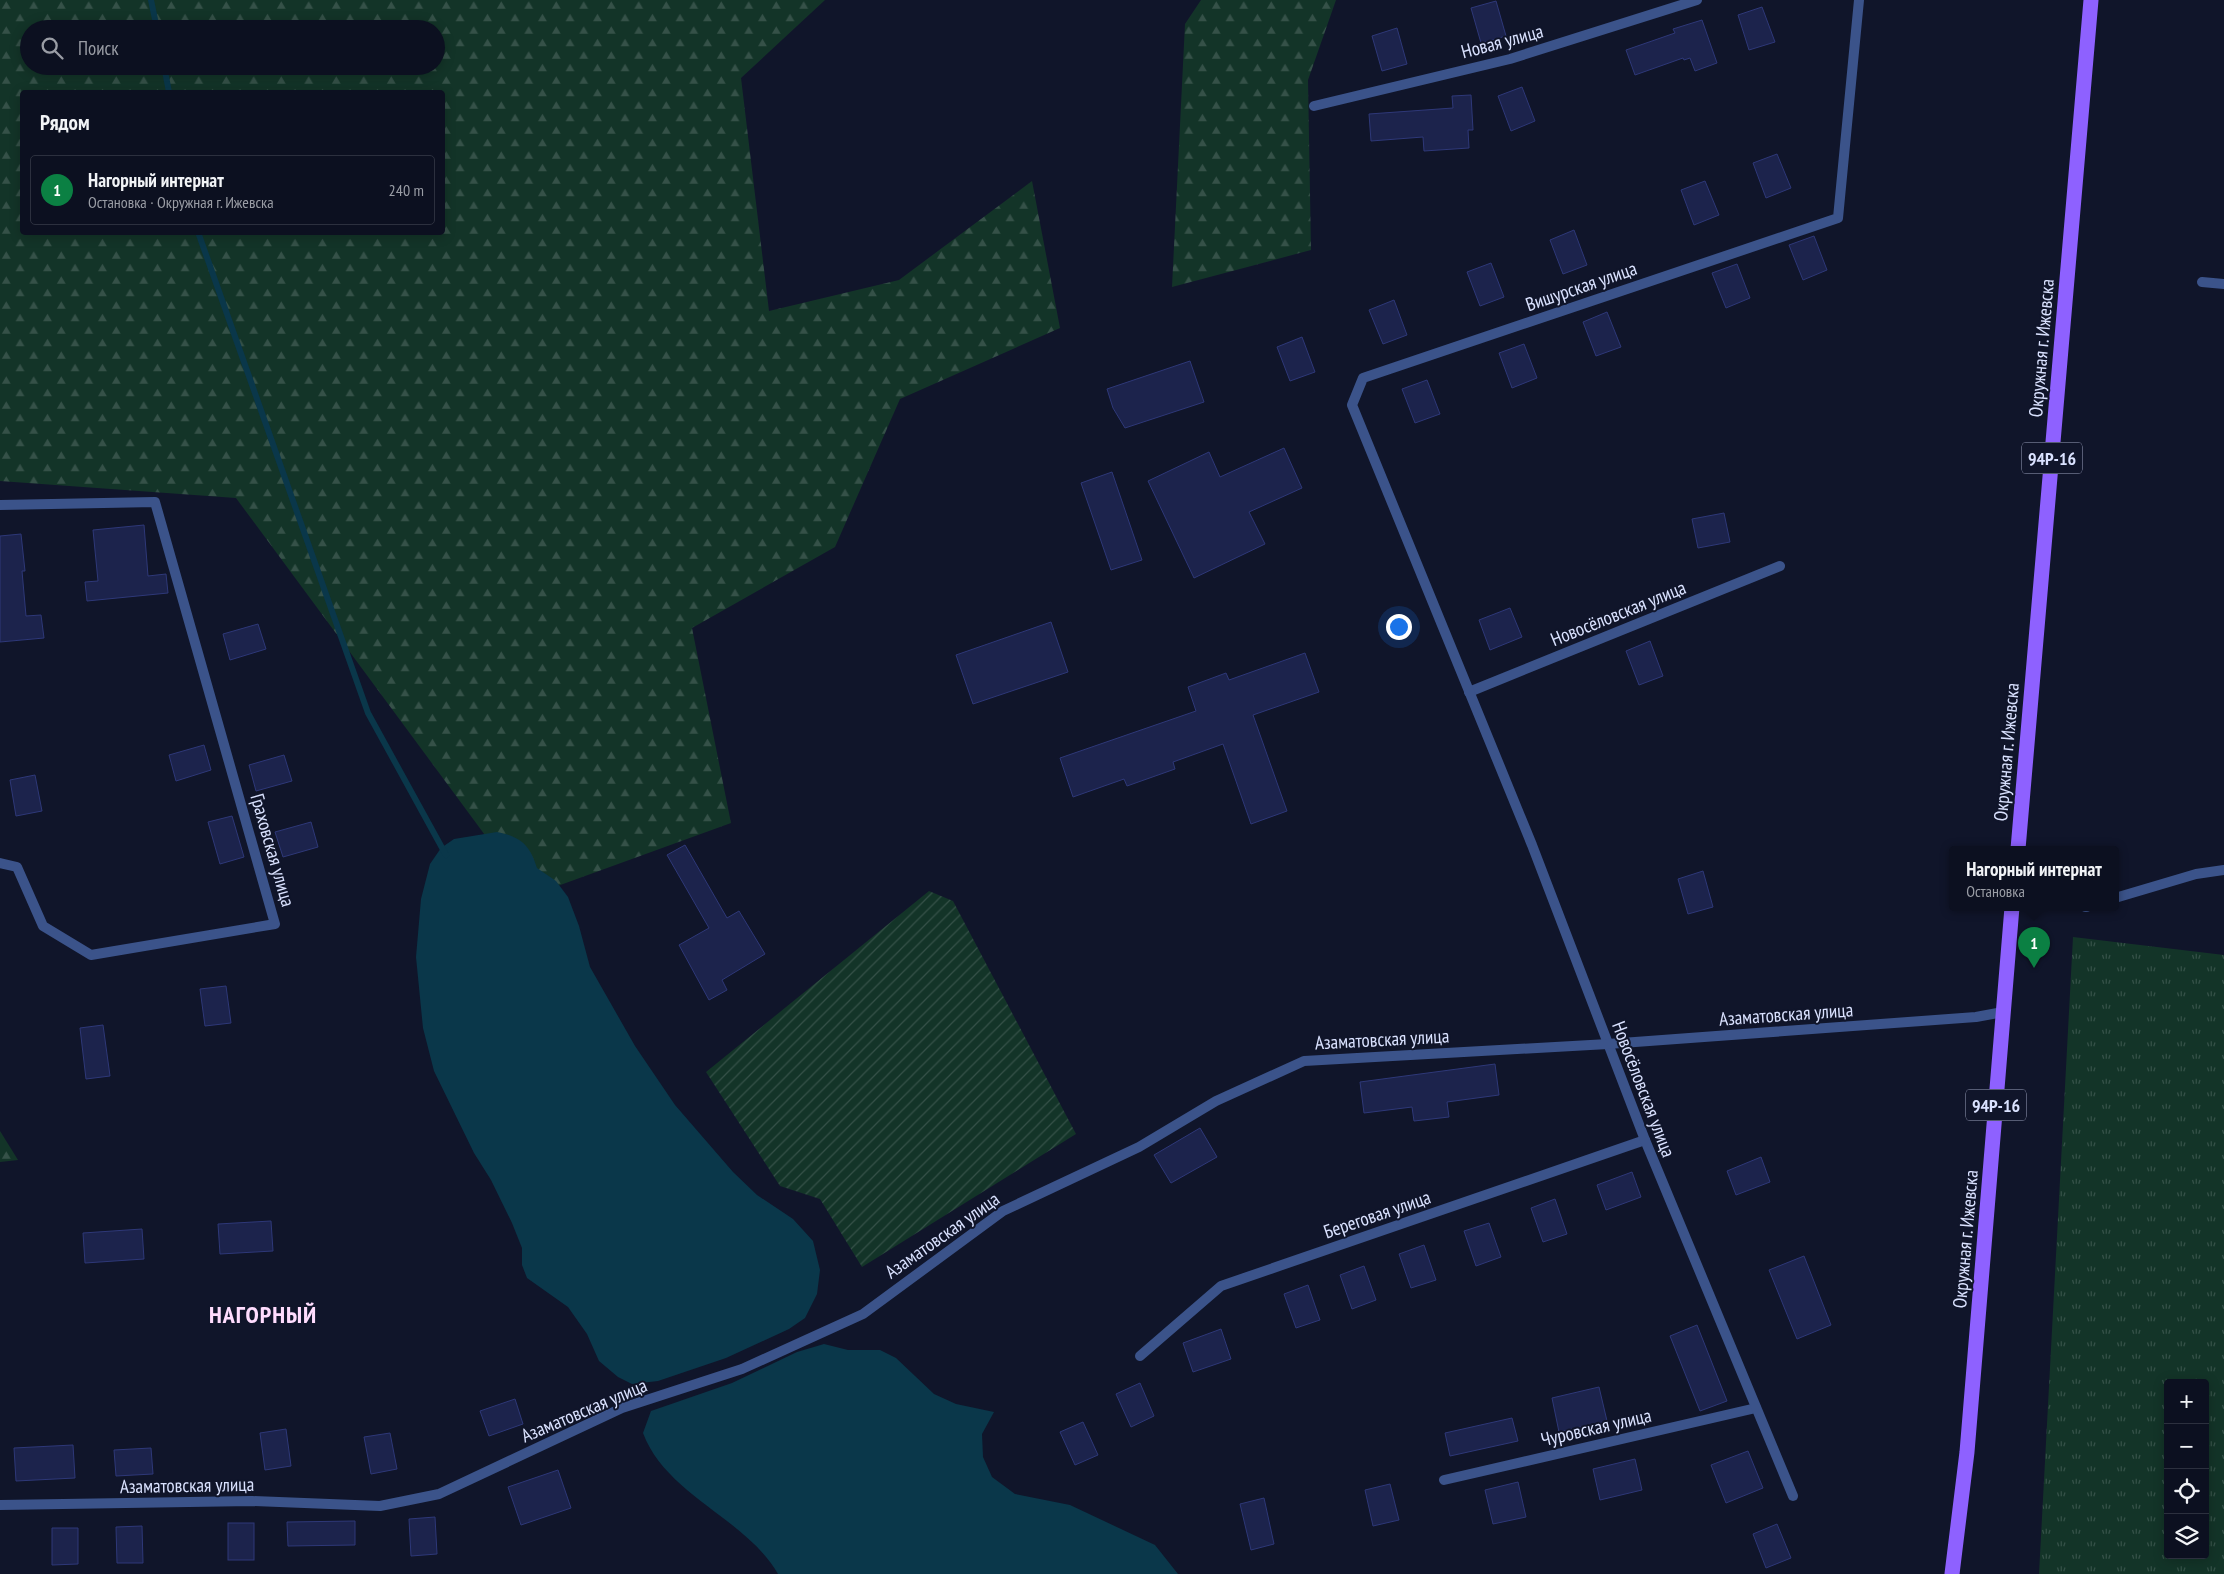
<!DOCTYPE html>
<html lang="ru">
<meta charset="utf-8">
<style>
:root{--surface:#0c1020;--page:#151929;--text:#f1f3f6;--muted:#9a9da5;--line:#2c303e;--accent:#0b8043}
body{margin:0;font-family:"PT Sans Narrow",sans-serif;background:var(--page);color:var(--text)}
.controls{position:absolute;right:15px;bottom:15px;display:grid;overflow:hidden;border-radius:5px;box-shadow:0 2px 12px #0003}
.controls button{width:45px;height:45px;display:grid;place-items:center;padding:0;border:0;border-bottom:1px solid var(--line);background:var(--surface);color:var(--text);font:25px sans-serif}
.you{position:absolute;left:1398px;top:626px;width:18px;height:18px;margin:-12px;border:4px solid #fff;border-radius:50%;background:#1a73e8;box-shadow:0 0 0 8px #1a73e833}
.badge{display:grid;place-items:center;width:32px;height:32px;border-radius:50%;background:var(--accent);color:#fff;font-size:16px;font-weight:700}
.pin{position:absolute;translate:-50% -41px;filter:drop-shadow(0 1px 2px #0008)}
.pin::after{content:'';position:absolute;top:26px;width:18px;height:15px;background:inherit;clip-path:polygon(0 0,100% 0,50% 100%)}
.popup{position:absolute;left:1949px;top:846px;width:170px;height:65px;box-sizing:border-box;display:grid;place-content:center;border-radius:5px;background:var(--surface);filter:drop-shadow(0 1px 4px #0005);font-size:16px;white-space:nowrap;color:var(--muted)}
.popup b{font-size:19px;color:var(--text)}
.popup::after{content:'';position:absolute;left:50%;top:100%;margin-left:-10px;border:10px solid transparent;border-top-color:var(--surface)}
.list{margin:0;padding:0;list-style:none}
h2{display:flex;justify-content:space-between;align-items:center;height:65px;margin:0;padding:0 20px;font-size:21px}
h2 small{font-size:16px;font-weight:400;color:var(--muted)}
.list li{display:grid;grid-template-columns:32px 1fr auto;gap:15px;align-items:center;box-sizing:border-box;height:70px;margin:0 10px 10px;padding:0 10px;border:1px solid var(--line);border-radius:5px}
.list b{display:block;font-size:19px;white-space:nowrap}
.list p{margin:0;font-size:16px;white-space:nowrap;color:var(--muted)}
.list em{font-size:16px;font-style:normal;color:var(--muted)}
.icon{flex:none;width:28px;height:28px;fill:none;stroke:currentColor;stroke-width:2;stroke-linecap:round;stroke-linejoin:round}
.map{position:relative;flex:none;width:2224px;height:1574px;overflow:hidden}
.search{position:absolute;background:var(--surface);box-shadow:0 2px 12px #0003;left:20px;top:20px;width:425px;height:55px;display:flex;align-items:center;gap:12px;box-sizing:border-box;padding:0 18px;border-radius:28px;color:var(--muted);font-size:19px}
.panel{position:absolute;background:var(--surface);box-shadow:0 2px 12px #0003;left:20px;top:90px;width:425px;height:145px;border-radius:5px}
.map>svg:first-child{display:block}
.grass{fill:url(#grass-tufts);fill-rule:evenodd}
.forest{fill:url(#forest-firs);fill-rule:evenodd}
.garden{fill:url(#garden-furrows)}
.water{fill:#0a374a}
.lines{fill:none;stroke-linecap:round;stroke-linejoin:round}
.stream{stroke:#0a374a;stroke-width:6}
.building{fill:#1c234c;stroke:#2e3878}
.minor{stroke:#3b538a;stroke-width:10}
.primary{stroke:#8e61ff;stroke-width:15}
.labels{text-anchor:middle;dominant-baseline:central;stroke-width:4;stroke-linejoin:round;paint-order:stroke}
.shield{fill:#10152a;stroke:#9da4bf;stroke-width:1}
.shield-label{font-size:18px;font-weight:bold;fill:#dae2ff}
.street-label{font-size:19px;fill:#dae2ff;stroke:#10152a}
.district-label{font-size:24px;font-weight:bold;letter-spacing:1px;fill:#ffdcfe;stroke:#10152a}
</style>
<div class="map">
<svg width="2224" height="1574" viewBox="0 0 2224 1574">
<defs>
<pattern id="grass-tufts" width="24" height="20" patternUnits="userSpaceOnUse" patternTransform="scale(1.25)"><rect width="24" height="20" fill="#133428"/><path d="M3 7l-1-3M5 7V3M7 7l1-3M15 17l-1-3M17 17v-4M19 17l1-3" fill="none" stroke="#355148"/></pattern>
<pattern id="forest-firs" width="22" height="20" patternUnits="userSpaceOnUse" patternTransform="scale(1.25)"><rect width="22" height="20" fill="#133428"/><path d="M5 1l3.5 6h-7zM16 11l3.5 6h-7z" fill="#355148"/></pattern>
<pattern id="garden-furrows" width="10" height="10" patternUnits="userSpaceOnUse" patternTransform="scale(1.25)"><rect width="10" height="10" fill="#133428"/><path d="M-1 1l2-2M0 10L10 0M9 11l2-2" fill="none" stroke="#355148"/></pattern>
</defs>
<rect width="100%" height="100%" fill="#10152a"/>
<path class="grass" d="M2073,937l151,18v619h-185zM2168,1383h37v172h-37z"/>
<g class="forest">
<path d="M0,0h825l-84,78 28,233 130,-31 133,-99 28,147 -160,71 -65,148 -143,81 39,195 -201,73 -294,-398 -236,-17zM29,29h407v37h-407zM22,92h420v140h-420z"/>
<polygon points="1201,0 1336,0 1308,80 1311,250 1172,287 1185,24"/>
<polygon points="0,1131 18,1160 0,1162"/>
</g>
<polygon class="garden" points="929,891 953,901 1076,1134 862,1267 820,1199 780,1186 706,1072"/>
<g class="water">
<path d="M497,832c24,5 33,13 40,36l19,13 12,16 11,29 11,41 45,79 40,59 58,67 24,23 36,24 20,22 7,29 -3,24 -12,24 -16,11 -63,29 -68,23 -26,3 -14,-7 -19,-16 -12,-27 -19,-27 -41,-29 -5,-13v-17l-10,-25 -21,-43 -17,-27 -40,-82 -11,-43 -7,-71 5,-58 9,-35 11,-16 13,-9z"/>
<path d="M824,1344l24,6h32l16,8 38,36 22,10 38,8 -12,22 1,23 9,20 23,17 55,11 85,40 23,29h-400c-31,-55 -112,-79 -135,-141l8,-22 81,-28 65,-31z"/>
</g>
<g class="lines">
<g class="stream">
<polyline points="151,0 157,29"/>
<polyline points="164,66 169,92"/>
<polyline points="198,232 368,713 446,855"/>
</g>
</g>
<g class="building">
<polygon points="1496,1 1506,36 1481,43 1471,8"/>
<polygon points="1762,7 1775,42 1749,50 1738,15"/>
<polygon points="1702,20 1717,63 1695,71 1690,58 1684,60 1683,58 1635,75 1626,50 1675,33 1673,29"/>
<polygon points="1397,28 1407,64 1382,71 1372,36"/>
<polygon points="1522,87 1535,121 1511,131 1498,96"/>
<polygon points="1471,95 1473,130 1468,130 1469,148 1424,151 1423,137 1371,141 1369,114 1453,108 1452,96"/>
<polygon points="1777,154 1791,188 1766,198 1753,163"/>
<polygon points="1705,181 1719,215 1694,225 1681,190"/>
<polygon points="1574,230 1587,265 1563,274 1550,240"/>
<polygon points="1814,236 1827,270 1803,280 1789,245"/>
<polygon points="1491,263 1504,297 1480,306 1467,272"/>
<polygon points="1737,264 1750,298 1726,308 1712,273"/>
<polygon points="1394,300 1407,335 1383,344 1369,310"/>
<polygon points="1607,312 1621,347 1596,356 1583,322"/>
<polygon points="1302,337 1315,372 1290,381 1277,347"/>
<polygon points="1524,344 1537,378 1512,388 1499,353"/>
<polygon points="1190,361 1204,402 1125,428 1113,408 1107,389"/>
<polygon points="1427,380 1440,414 1415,423 1402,389"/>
<polygon points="1284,448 1302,488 1249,512 1265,544 1194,578 1148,481 1209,452 1220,477"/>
<polygon points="1112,472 1142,560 1111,570 1081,483"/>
<polygon points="1724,513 1730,542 1698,548 1692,519"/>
<polygon points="144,525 148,576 166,574 168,593 87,601 85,582 98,581 93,530"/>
<polygon points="21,534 25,571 22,571 26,616 41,615 44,638 0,642 0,536"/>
<polygon points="1510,608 1522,637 1490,650 1479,620"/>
<polygon points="1051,622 1068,672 973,704 956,655"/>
<polygon points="258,624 266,649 230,660 223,634"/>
<polygon points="1650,641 1663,676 1639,685 1626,651"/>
<polygon points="1305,653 1319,692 1253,715 1287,811 1251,824 1223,744 1173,762 1175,769 1127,786 1124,779 1073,797 1060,758 1196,711 1188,687 1226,673 1229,680"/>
<polygon points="204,745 211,770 176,781 169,755"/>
<polygon points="284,755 292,781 256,791 249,765"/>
<polygon points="35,775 42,811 16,816 10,780"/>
<polygon points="232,816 244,857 220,864 208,822"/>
<polygon points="311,822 318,847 283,857 275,832"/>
<polygon points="685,845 727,918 739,911 765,954 722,980 727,990 709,1000 679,945 709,928 667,855"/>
<polygon points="1703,871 1713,907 1688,914 1678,879"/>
<polygon points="226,986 231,1023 205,1026 200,989"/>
<polygon points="103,1025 110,1076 86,1079 80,1028"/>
<polygon points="1495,1064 1499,1095 1447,1102 1449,1117 1414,1121 1412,1107 1364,1113 1360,1082"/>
<polygon points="1200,1128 1217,1157 1171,1183 1154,1155"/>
<polygon points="1761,1157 1770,1182 1736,1195 1727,1171"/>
<polygon points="1632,1172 1641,1197 1606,1210 1597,1185"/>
<polygon points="1555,1199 1567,1234 1543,1242 1531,1208"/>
<polygon points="271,1221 273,1251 220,1254 218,1224"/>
<polygon points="1489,1223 1501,1257 1476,1266 1464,1231"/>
<polygon points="142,1229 144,1259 85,1263 83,1233"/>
<polygon points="1424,1245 1436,1280 1411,1288 1399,1254"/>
<polygon points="1804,1256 1831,1325 1797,1339 1769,1270"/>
<polygon points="1364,1266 1376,1300 1352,1309 1340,1275"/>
<polygon points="1308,1285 1320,1320 1296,1328 1284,1294"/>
<polygon points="1697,1325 1727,1401 1700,1411 1670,1336"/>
<polygon points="1221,1329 1231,1359 1193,1372 1183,1343"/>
<polygon points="1140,1383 1154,1416 1131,1427 1116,1394"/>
<polygon points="1599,1387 1607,1421 1559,1432 1552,1398"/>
<polygon points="515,1399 523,1424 489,1436 480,1411"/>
<polygon points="1512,1418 1518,1441 1450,1456 1445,1433"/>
<polygon points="1083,1422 1098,1455 1075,1465 1060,1432"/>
<polygon points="286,1429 291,1466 265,1470 260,1433"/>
<polygon points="390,1433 397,1469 371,1474 364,1437"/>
<polygon points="73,1445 75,1478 16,1481 14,1448"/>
<polygon points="151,1448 153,1474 116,1476 114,1450"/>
<polygon points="1748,1451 1763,1488 1726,1503 1711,1465"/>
<polygon points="1635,1459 1642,1490 1600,1500 1593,1469"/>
<polygon points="558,1470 571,1508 521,1525 508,1487"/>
<polygon points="1518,1482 1526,1517 1493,1524 1485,1490"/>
<polygon points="1390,1484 1399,1520 1373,1526 1365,1490"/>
<polygon points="1264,1498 1274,1544 1251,1550 1240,1504"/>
<polygon points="435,1517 437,1554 411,1556 409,1519"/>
<polygon points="355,1521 355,1545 288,1546 287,1522"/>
<rect x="228" y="1523" width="26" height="37"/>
<polygon points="1777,1524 1791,1558 1766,1568 1753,1534"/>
<polygon points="142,1526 143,1563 117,1563 116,1527"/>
<polygon points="52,1528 78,1528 78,1564 52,1565"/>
</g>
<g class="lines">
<g class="minor">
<polyline points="1314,106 1510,59 1697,0"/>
<polyline points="2202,282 2224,284"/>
<polyline points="0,505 155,502 275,924 91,955 43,926 17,867 0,863"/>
<polyline points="1469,692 1780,566"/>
<polyline points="2115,898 2196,874 2224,870"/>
<polyline points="2085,907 2087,907"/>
<polyline points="1140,1356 1221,1286 1645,1140"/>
<polyline points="1444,1480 1756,1408"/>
<polyline points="1793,1496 1645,1140 1532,845 1352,405 1363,378 1838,218 1859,0"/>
<polyline points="0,1505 252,1501 380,1506 439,1494 622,1408 742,1369 863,1314 1003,1211 1139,1147 1216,1101 1304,1061 1608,1044 1976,1017 2003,1012"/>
</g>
<g class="primary">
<polyline points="2018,849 2091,0"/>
<polyline points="1952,1574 1967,1452 2012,907"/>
</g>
</g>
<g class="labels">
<g class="shield">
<rect x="2022" y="442.5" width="60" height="31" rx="4"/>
<rect x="1966" y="1089.5" width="60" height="31" rx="4"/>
</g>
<g class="shield-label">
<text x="2052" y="458">94Р-16</text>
<text x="1996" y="1105">94Р-16</text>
</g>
<g class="street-label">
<text transform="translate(1502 41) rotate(-15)">Новая улица</text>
<text transform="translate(1581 286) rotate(-19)">Вишурская улица</text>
<text transform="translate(2041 348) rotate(-85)">Окружная г. Ижевска</text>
<text transform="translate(1618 613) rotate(-22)">Новосёловская улица</text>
<text transform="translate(2006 752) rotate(-85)">Окружная г. Ижевска</text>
<text transform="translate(273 850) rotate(74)">Граховская улица</text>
<text transform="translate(1786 1014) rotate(-4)">Азаматовская улица</text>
<text transform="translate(1382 1039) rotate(-3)">Азаматовская улица</text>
<text transform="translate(1644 1089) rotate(69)">Новосёловская улица</text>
<text transform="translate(1377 1214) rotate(-19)">Береговая улица</text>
<text transform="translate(942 1235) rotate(-35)">Азаматовская улица</text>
<text transform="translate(1965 1239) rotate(-85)">Окружная г. Ижевска</text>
<text transform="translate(584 1410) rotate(-23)">Азаматовская улица</text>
<text transform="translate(1596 1427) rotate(-13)">Чуровская улица</text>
<text transform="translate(187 1485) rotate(-1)">Азаматовская улица</text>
</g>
<g class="district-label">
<text x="263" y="1314">НАГОРНЫЙ</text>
</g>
</g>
</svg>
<div class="controls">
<button>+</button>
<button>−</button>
<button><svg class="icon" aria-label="locate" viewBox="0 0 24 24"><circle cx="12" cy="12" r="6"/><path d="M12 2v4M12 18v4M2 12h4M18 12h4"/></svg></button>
<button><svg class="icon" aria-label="layers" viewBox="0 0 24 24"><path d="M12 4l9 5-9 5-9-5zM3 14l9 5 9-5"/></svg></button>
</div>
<div class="you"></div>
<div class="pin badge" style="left:2034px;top:968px">1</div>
<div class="popup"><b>Нагорный интернат</b>Остановка</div>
<div class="search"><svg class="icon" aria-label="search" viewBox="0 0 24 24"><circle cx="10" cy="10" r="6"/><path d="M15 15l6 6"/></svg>Поиск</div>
<section class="panel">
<h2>Рядом<small></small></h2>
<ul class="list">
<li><span class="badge">1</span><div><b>Нагорный интернат</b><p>Остановка · Окружная г. Ижевска</p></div><em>240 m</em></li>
</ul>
</section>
</div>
